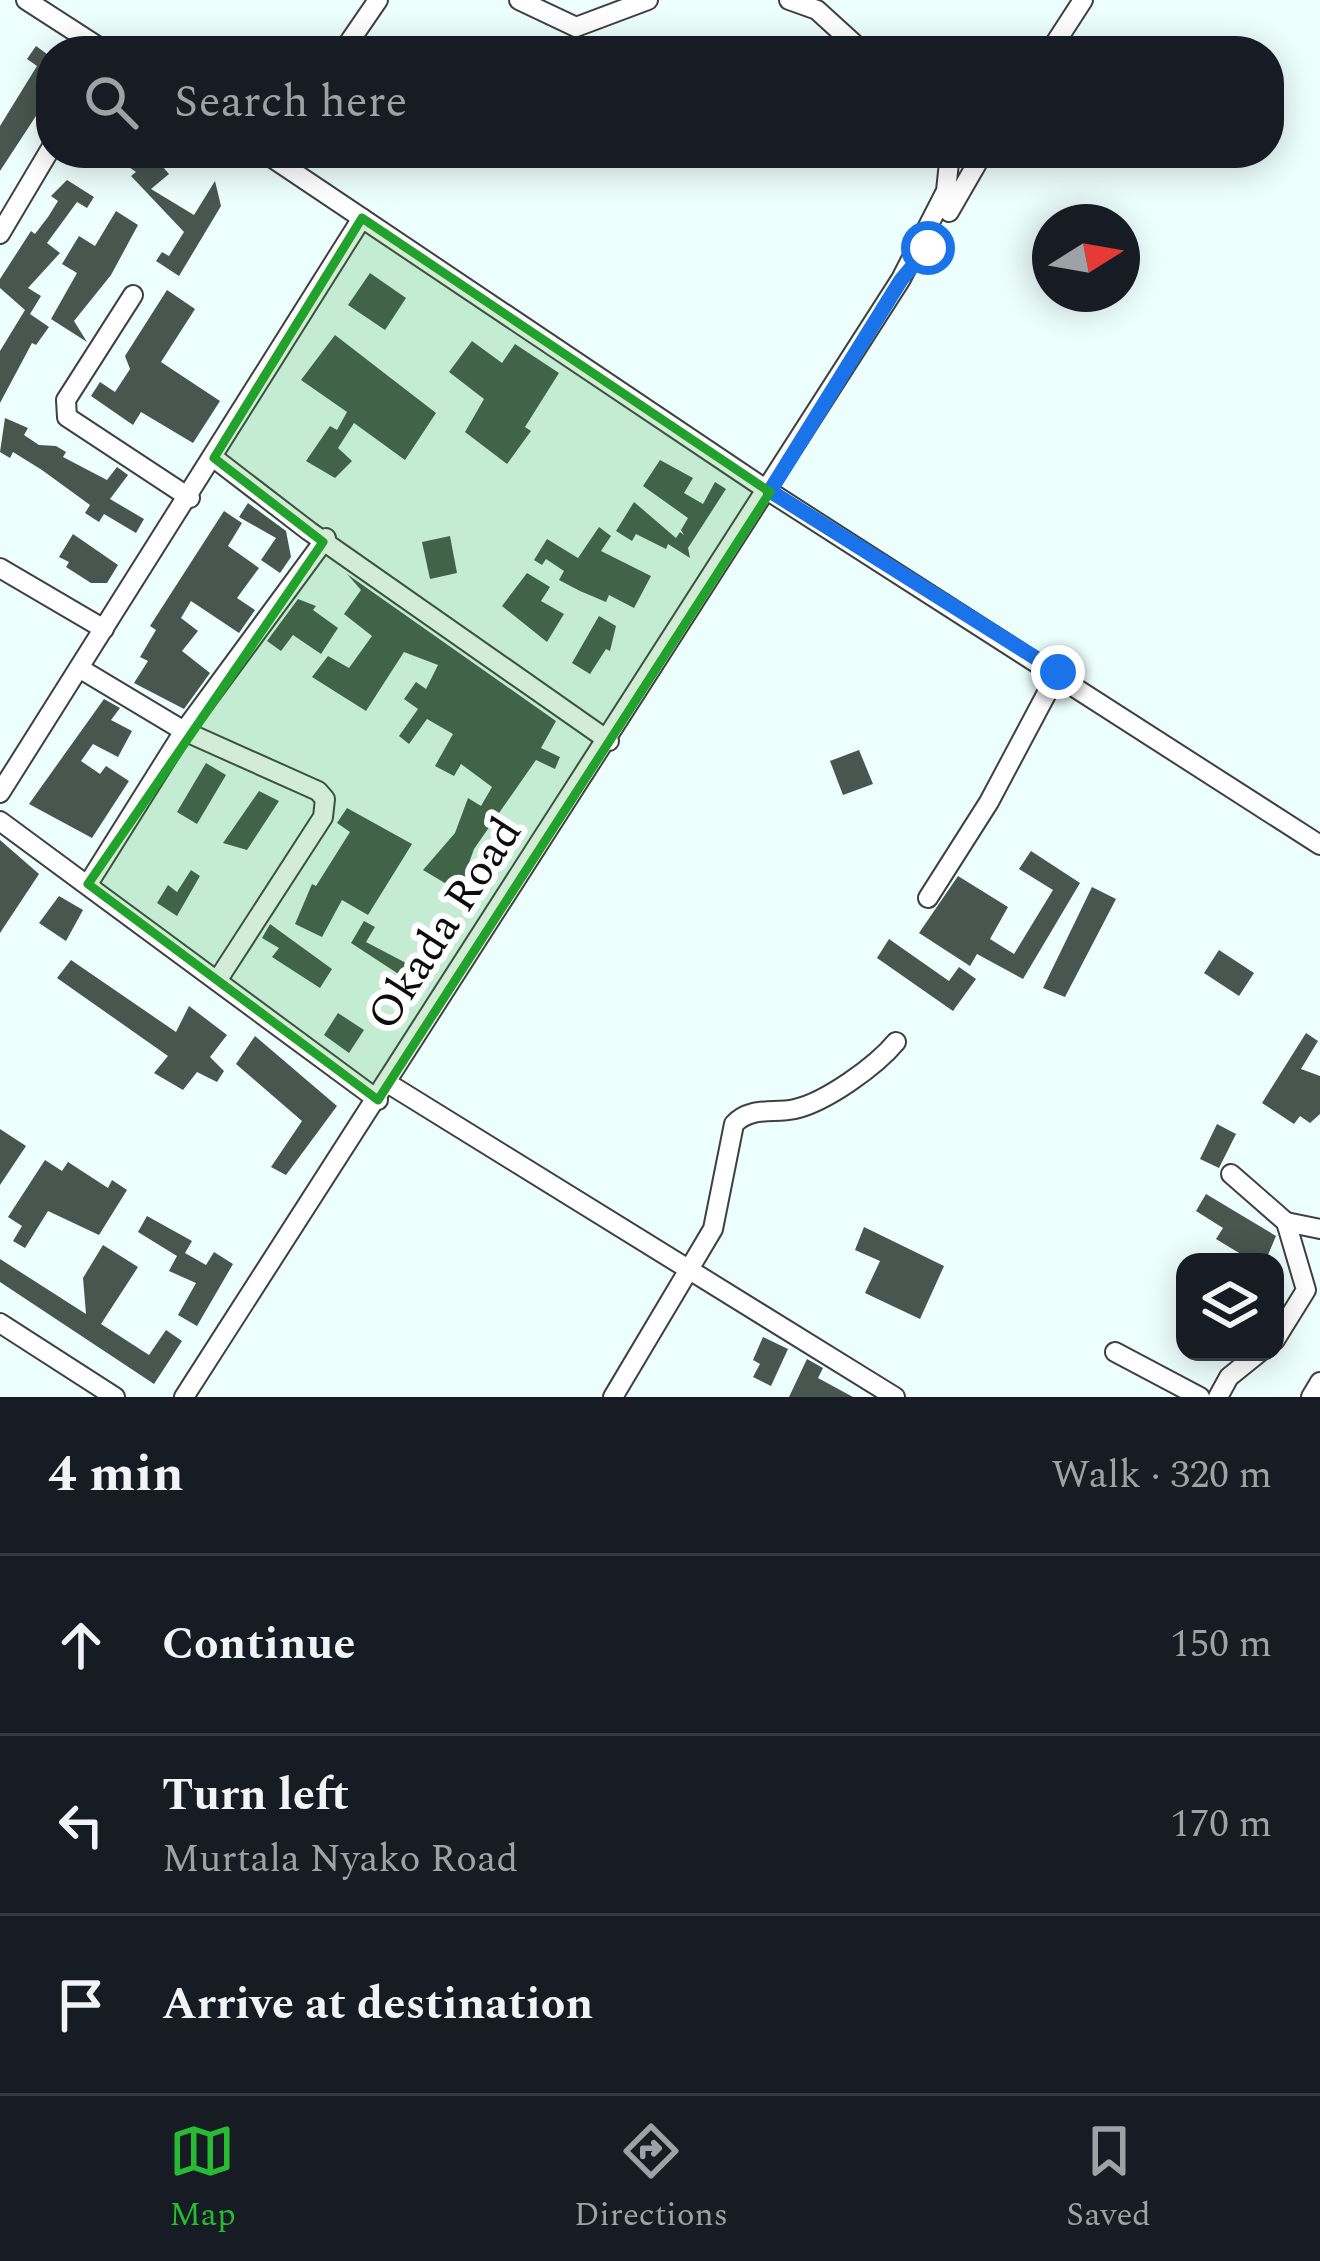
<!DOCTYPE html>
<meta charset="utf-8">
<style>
:root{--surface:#171b24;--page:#242831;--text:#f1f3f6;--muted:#9ea1a6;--line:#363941;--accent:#26bb32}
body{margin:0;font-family:Spectral,serif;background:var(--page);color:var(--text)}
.controls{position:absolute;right:36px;bottom:36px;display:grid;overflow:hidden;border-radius:24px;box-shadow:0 6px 30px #0003}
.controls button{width:108px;height:108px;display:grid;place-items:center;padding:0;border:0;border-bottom:3px solid var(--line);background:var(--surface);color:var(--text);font:60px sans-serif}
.compass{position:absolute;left:1032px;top:204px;width:108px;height:108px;border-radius:50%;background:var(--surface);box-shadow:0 6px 30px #0003;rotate:79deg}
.stop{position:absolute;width:36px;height:36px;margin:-27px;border:9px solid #1a73e8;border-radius:50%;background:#fff}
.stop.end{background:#1a73e8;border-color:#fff;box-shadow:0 3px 12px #0008}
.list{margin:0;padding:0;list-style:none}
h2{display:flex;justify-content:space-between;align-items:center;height:156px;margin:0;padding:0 48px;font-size:51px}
h2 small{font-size:39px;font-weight:400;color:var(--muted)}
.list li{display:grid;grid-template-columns:78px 1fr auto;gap:36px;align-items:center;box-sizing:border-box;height:180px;padding:0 48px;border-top:3px solid var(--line)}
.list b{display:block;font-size:45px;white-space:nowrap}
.list p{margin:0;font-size:39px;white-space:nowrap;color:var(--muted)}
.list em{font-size:39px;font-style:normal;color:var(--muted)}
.icon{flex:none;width:66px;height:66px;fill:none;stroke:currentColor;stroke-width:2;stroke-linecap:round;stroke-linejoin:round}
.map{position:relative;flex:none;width:1320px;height:1397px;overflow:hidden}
.search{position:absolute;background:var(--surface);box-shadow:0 6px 30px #0003;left:36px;right:36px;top:36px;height:132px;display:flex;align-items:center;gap:30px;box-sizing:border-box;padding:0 42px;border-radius:48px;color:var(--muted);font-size:45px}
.sheet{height:696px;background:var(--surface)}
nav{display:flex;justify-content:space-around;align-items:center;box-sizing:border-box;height:168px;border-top:3px solid var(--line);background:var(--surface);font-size:33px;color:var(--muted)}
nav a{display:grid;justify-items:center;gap:6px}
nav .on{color:var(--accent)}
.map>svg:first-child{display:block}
.building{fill:#49554f}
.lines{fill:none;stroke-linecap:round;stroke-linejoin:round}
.minor-casing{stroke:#404040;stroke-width:22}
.minor{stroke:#fff;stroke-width:18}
.route{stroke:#1a73e8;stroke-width:15}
.marked{fill:#22a12c;fill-opacity:0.2;stroke:#22a12c;stroke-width:9;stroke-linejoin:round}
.labels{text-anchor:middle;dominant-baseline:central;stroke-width:12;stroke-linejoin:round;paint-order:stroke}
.street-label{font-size:45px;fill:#0d0d0d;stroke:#fff}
</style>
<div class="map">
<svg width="1320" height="1397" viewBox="0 0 1320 1397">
<rect width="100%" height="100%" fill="#edfffd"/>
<g class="building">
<polygon points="36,46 51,57 51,93 0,171 0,126 37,66 27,59"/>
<polygon points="134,153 151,153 169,174 151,189 194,215 215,181 221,206 179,276 156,261 162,252 169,256 184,232 131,176 136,172 126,165"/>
<polygon points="67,180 94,197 87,208 77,202 47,243 60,253 28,288 41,296 30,314 49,327 36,345 32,343 0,403 0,351 25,310 0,288 0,279 31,231 35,234 48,217 58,201 51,196"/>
<polygon points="116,211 138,225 111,275 74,321 87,342 51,319 77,273 62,264 79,236 95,246"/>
<polygon points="370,273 406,298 385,330 348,305"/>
<polygon points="167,290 195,309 161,362 220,401 193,443 141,412 133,425 91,396 100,382 115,392 130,369 125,356"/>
<polygon points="335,335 436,413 405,460 354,423 338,448 352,461 335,478 306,461 330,426 337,430 347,412 301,380"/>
<polygon points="472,341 502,363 515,344 559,373 525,427 531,431 507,464 465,432 484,399 449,372"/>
<polygon points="5,418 28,428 24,435 39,445 56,446 66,452 63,457 107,480 117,467 128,475 110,499 144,519 136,533 104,514 99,522 85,513 90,505 42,470 13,452 10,458 0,452"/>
<polygon points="660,460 693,478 684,493 703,504 715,482 726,489 688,548 690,558 668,544 666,549 636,534 632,541 616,531 634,502 676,538 680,532 684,535 681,530 688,518 643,486"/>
<polygon points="248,503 286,531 291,557 280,573 261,560 276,538 239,517"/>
<polygon points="224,511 242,523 228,546 259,568 237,598 255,610 239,633 191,601 181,618 198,631 182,651 210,673 184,709 134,683 148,661 140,657 156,630 150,626"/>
<polygon points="599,527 611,536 601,551 651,576 634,608 609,595 606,602 580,591 559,580 564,571 546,559 542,565 534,560 547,539 578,558"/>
<polygon points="73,534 118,565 107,583 91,583 66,567 69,562 59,557"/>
<polygon points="450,536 457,573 430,579 422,542"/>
<polygon points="527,573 550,587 541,601 564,614 547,642 502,606"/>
<polygon points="347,574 556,721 541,748 560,757 555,769 536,760 474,849 465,874 481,882 466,910 454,904 460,892 423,870 455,833 468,798 481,806 492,787 461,764 454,776 435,766 453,734 427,719 409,744 399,736 418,709 404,699 416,682 426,689 438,665 404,652 366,711 312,677 328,656 349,668 372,636 344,614 361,590"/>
<polygon points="298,599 316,606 313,610 338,628 321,654 293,635 281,651 267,641"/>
<polygon points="599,616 616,626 610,651 606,649 590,674 572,663"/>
<polygon points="104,699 120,708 111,720 132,731 118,757 93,744 81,761 100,774 106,766 129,781 92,838 29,804"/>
<polygon points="859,750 873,784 843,795 830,761"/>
<polygon points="206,763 226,775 197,824 177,812"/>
<polygon points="259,791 279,801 247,850 223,843"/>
<polygon points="347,808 412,844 368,915 342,900 322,937 295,924 312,884 316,886 350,832 337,823"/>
<polygon points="0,840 39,874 0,933"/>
<polygon points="1031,851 1080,883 1023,979 977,954 970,966 919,933 958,876 1008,907 990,939 1014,954 1053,890 1019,869"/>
<polygon points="191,870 200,876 177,916 157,903 168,885 177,892"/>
<polygon points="1092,887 1116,899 1065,997 1043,988"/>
<polygon points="59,896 83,910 66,941 39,923"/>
<polygon points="364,921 375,927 366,942 406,963 400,975 351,943"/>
<polygon points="270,924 332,969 320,988 272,957 279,948 262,938"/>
<polygon points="889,939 949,981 959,967 976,979 953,1011 877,958"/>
<polygon points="1219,950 1254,973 1239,996 1204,973"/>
<polygon points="71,960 176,1032 189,1006 227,1035 210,1057 224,1071 217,1082 197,1072 183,1090 154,1073 168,1056 57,978"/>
<polygon points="338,1013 364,1030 349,1053 324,1035"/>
<polygon points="1306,1033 1318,1041 1301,1069 1320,1076 1320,1114 1310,1123 1300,1116 1294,1124 1262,1103"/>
<polygon points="255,1036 337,1106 286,1175 271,1167 302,1121 236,1064"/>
<polygon points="1217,1124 1236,1134 1219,1168 1200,1159"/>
<polygon points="0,1129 26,1146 0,1185"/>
<polygon points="45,1160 62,1171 68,1162 108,1188 112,1180 127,1190 99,1235 48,1211 25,1248 13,1241 22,1226 8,1217"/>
<polygon points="1206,1194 1276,1236 1265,1262 1254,1262 1216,1239 1223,1228 1196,1211"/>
<polygon points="147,1216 192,1241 185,1253 206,1265 214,1252 233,1264 197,1326 178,1315 196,1283 169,1271 177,1256 138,1232"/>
<polygon points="864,1227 944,1266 920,1319 865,1293 880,1261 855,1250"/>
<polygon points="103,1245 138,1267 101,1324 149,1355 166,1330 182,1341 154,1384 0,1282 0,1259 86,1314 83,1278"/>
<polygon points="763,1337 788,1349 771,1386 753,1377 760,1364 753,1360"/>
<polygon points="807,1359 823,1368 818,1378 853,1397 789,1397"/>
</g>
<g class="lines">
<defs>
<g id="minor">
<polyline points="26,0 105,51"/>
<polyline points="519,0 576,27 648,0"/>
<polyline points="789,0 817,10 862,51"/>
<polyline points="343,51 378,0"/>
<polyline points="1050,51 1083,0"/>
<polyline points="265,153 770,492 1320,845"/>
<polyline points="949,212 983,153"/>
<polyline points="0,234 51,148"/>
<polyline points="133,295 66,400 67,417 190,498"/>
<polyline points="214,458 309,531 609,741"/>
<polyline points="0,568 104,629"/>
<polyline points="79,668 184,731 318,791 325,799 323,817 217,981"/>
<polyline points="0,793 362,218"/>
<polyline points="0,821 378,1100"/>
<polyline points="88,884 184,731 326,538"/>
<polyline points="928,898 989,802 1058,672"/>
<polyline points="389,1084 895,1397"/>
<polyline points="1231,1174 1286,1222"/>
<polyline points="0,1323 115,1397"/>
<polyline points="1275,1340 1306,1290 1286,1222 1320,1229"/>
<polyline points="1115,1352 1200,1397"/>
<polyline points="184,1397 901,279 946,191 950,153"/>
<path d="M613,1397l100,-168 21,-105c17,-18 39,-10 61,-15 31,-7 81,-43 101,-67"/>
<polyline points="1218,1397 1229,1377 1260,1352"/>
<polyline points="1311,1397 1320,1382"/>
</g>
</defs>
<use href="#minor" class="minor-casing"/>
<use href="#minor" class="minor"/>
</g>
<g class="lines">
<polyline class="route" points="928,248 901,280 770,491 1058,672"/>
</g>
<path class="marked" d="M362,218l408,274 -392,608 -290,-216 235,-342 -109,-84z"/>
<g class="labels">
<g class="street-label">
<text transform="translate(445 924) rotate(-57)">Okada Road</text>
</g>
</g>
</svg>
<div class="controls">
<button><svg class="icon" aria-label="layers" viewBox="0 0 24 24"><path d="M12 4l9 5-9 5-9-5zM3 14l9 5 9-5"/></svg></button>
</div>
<svg class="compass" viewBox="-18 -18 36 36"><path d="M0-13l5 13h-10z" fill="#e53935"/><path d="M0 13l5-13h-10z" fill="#9ea1a6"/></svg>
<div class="stop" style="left:928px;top:248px"></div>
<div class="stop end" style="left:1058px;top:672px"></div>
<div class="search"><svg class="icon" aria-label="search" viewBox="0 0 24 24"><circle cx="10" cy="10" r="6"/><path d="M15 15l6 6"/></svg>Search here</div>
</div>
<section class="sheet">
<h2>4 min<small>Walk · 320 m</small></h2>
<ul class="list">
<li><svg class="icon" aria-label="ahead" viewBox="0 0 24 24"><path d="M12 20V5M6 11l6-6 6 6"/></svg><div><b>Continue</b></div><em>150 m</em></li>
<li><svg class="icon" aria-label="left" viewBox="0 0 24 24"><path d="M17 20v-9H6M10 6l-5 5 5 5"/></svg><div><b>Turn left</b><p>Murtala Nyako Road</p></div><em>170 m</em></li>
<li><svg class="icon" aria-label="arrive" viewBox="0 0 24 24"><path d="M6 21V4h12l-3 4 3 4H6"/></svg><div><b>Arrive at destination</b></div></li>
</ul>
</section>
<nav>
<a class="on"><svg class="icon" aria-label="map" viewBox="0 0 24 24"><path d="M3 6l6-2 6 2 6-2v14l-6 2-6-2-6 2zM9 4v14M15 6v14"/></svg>Map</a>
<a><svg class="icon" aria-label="directions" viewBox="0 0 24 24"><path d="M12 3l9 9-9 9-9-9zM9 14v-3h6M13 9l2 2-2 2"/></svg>Directions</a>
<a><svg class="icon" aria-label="saved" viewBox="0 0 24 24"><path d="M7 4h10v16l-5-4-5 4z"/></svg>Saved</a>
</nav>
